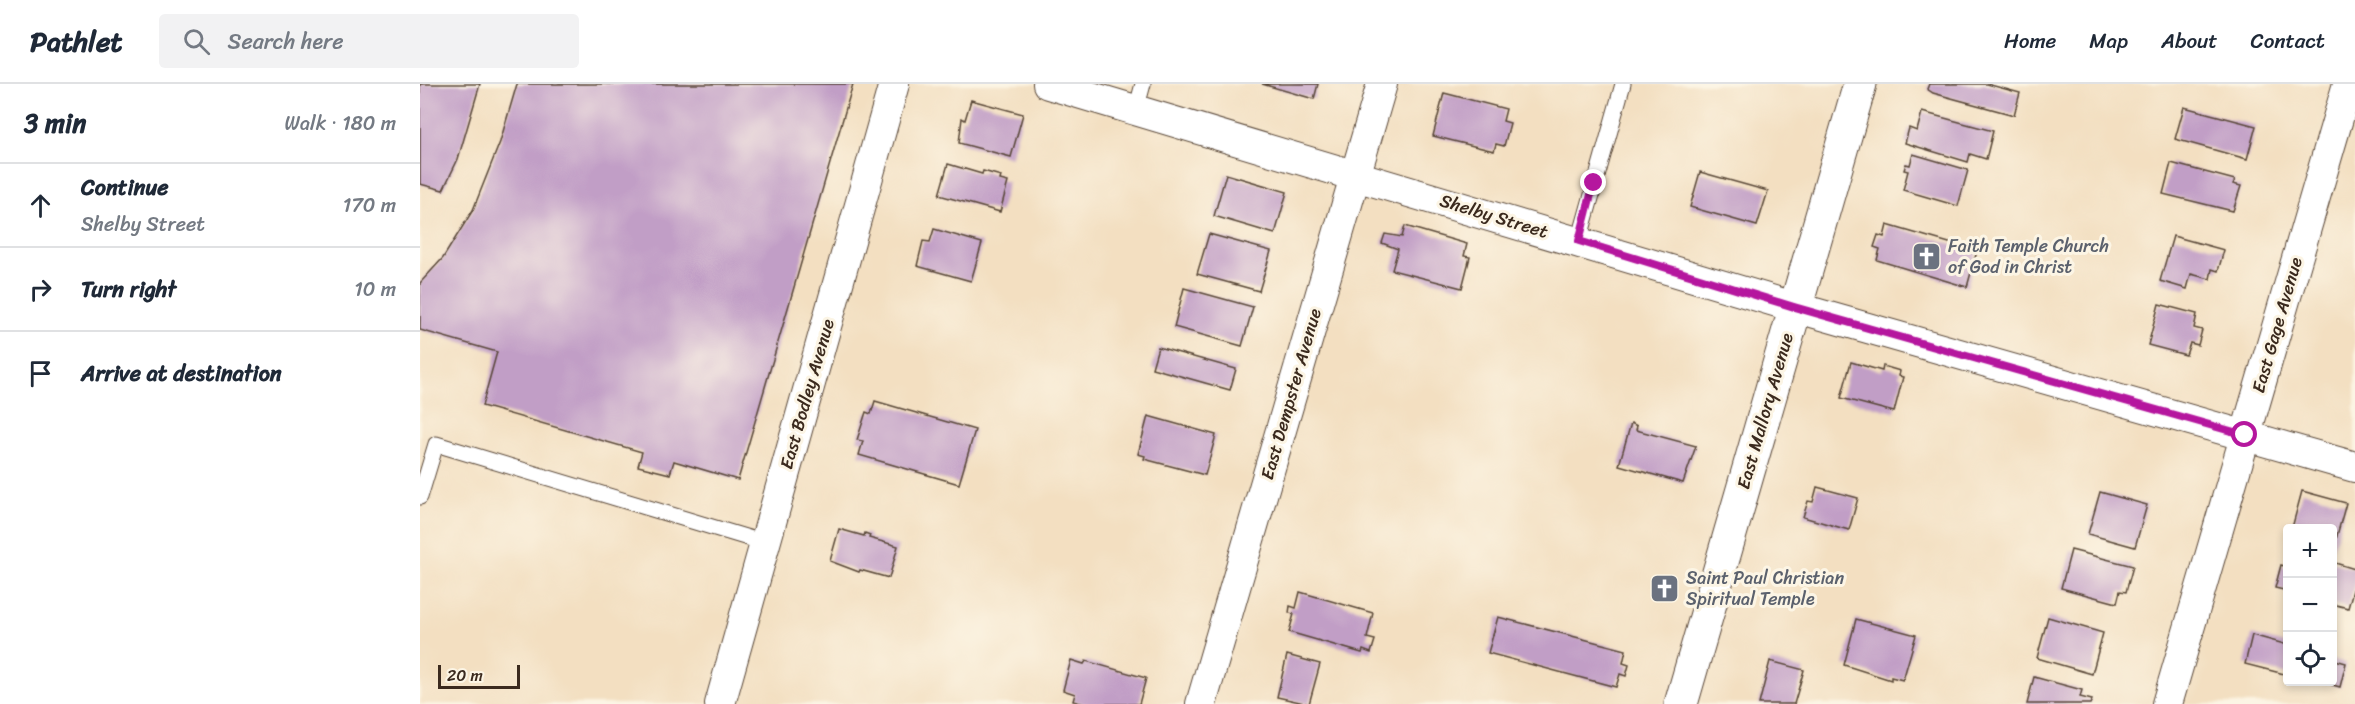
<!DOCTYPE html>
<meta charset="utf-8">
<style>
:root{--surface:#fff;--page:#f2f2f3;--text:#1f2937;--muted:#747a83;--line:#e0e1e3}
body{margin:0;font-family:Sriracha,sans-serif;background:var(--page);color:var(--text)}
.controls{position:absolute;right:18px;bottom:18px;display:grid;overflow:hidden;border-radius:6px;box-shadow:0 3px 9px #0003}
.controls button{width:54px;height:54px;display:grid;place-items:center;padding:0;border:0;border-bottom:2px solid var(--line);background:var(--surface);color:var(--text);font:30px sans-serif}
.scale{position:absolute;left:18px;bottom:15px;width:82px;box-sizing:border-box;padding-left:6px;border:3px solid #3b2a1e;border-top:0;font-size:16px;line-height:21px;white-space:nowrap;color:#3b2a1e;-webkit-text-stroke:4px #fcf5e5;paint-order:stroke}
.stop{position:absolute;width:18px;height:18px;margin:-14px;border:4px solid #b5179e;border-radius:50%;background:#fff}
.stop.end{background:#b5179e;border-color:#fff;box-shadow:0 2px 6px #0008}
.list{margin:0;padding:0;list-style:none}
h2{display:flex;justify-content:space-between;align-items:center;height:78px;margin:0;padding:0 24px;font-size:26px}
h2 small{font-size:20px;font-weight:400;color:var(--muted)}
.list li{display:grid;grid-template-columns:39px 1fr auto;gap:18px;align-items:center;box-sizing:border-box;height:84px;padding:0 24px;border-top:2px solid var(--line)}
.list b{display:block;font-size:22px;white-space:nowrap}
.list p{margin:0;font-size:20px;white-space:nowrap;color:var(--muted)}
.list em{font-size:20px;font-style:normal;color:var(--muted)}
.icon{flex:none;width:33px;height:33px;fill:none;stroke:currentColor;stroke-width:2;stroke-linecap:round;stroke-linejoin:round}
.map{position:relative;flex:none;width:1935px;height:620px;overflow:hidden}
header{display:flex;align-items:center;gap:36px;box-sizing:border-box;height:84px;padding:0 30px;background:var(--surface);border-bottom:2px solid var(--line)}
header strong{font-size:28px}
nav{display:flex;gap:33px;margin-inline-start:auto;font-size:21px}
.search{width:420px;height:54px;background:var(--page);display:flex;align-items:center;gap:15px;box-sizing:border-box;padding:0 21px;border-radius:6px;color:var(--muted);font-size:22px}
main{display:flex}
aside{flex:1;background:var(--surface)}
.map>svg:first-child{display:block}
.building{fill:#c19ec6}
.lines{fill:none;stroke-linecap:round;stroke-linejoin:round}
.lane-casing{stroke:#574536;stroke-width:17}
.street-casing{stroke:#574536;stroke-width:32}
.secondary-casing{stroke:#574536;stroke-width:35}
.lane{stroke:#fff;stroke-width:15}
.street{stroke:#fff;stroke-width:30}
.secondary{stroke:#fff;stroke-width:33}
.route{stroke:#b5179e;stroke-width:8}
.labels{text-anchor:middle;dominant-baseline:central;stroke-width:6;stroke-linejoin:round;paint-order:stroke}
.street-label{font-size:18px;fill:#3b2a1e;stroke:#fcf5e5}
.worship-label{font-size:18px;fill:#5b616d;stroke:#fcf5e5;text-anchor:start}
</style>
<header>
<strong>Pathlet</strong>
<div class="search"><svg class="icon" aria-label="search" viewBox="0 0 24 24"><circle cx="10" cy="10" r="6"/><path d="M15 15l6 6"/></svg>Search here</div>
<nav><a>Home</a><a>Map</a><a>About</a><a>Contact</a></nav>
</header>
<main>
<aside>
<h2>3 min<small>Walk · 180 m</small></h2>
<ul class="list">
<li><svg class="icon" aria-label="ahead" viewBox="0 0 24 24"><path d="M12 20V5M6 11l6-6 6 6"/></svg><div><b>Continue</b><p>Shelby Street</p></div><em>170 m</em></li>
<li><svg class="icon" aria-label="right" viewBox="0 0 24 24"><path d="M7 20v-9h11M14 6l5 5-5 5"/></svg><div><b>Turn right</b></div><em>10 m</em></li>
<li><svg class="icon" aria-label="arrive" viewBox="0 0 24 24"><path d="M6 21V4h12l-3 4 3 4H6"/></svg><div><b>Arrive at destination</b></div></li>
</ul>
</aside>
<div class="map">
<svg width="1935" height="620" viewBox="0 0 1935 620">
<rect width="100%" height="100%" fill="#fcf5e5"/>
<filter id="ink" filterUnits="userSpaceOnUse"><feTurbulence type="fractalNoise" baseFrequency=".0167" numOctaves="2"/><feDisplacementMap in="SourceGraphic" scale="12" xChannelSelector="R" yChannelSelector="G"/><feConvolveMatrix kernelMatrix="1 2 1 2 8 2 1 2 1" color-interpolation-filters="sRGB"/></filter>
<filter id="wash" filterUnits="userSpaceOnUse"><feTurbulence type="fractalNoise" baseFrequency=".008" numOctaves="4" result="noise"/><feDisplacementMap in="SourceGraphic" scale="24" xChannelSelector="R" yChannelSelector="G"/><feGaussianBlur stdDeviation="1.35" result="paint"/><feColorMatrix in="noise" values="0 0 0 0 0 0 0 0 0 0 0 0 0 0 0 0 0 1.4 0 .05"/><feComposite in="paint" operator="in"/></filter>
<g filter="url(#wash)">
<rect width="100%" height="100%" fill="#f3dfc1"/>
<g id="blocks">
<g class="building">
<polygon points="0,0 60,0 38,75 23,106 0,100"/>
<polygon points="97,0 433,0 318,396 254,377 250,390 218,382 222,368 62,322 77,268 0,246 0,199 23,174 53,126 80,58"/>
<polygon points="842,0 898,0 894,15"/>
<polygon points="1509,0 1567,0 1600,9 1594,31 1513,9 1507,5"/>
<polygon points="1024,9 1086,25 1083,37 1090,39 1084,62 1076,60 1074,67 1013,52"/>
<polygon points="551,16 603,30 591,73 539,59 542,34 545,36"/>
<polygon points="1764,23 1836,42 1827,75 1755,55"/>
<polygon points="1502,28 1573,47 1566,75 1550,70 1548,78 1485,59 1489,44 1497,47"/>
<polygon points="1493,70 1548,86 1538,122 1483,106 1488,87 1484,86 1486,80 1490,81"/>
<polygon points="1751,79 1815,96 1813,100 1821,102 1813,127 1743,110"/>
<polygon points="528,80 562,90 563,87 581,92 580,96 588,98 580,128 519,111"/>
<polygon points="1280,88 1348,107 1337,142 1270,123"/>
<polygon points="806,90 867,108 855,150 794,132"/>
<polygon points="1467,141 1557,167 1547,203 1457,176 1460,165 1454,163 1458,151 1464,153"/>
<polygon points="985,142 1047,160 1044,172 1050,173 1042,204 972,186 978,165 962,159 965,150 982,153"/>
<polygon points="514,145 562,159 551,197 497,182 503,157 510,158"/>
<polygon points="789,150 851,167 839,207 777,190"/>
<polygon points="1753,152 1804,166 1798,187 1792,185 1790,195 1771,190 1767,205 1740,197"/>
<polygon points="764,204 833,223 822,262 754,243"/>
<polygon points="1739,220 1777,230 1774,244 1782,246 1778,261 1770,259 1766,271 1728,261"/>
<polygon points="738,263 816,285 810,306 732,284"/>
<polygon points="1431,278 1462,287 1463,282 1480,287 1479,292 1483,293 1474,328 1421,314"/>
<polygon points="455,317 555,346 539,400 439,371 443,357 437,356 446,328 451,330"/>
<polygon points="728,332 796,351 785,391 724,375 725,372 718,370"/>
<polygon points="1211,339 1217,342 1216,346 1276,362 1263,399 1199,381"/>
<polygon points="1397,403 1438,414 1429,446 1383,433 1388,417 1393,418"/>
<polygon points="1882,407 1926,419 1913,466 1912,444 1872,444"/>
<polygon points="1680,408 1727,421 1715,463 1668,450"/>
<polygon points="419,445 444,452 445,449 450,451 449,454 478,462 469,494 440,486 439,488 410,477"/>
<polygon points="1651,466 1713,482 1706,508 1700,507 1697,519 1641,504"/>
<polygon points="1912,478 1935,485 1935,499 1928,524 1912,520"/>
<polygon points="1861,481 1868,483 1868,507 1855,504"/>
<polygon points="880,508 953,529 947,554 955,556 951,569 943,566 942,569 869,548 874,530 869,529 870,522 876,524"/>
<polygon points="1078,533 1206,566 1203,579 1209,581 1206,592 1200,590 1196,603 1068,569"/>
<polygon points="1628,533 1683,549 1672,590 1617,574"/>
<polygon points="1436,535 1496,551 1483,596 1471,593 1471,596 1424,581"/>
<polygon points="1832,551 1868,561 1868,591 1825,580"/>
<polygon points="867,571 900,580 889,620 857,613"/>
<polygon points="1912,575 1926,579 1920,603 1902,598 1912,598"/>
<polygon points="651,576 664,580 666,577 726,594 719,620 664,620 653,617 655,610 643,606"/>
<polygon points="1350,577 1384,586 1374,620 1339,620"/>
<polygon points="1614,593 1662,606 1660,613 1672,616 1670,620 1607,620"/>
</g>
</g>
</g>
<g filter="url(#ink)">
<use href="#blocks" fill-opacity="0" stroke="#574536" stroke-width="1.5"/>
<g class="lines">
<defs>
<g id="lane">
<polyline points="716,26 723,0"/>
<polyline points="1159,157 1203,0"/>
<polyline points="0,413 16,360 345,459"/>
</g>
<g id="street">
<polyline points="628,0 1374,223 1935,383"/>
<polyline points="300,620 474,0"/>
<polyline points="781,620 962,0"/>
<polyline points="1747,620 1928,0"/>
</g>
<polyline id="secondary" points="1261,620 1440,0"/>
</defs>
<use href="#lane" class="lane-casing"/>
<use href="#street" class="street-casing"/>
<use href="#secondary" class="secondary-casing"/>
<use href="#lane" class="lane"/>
<use href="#street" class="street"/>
<use href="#secondary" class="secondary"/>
</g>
</g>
<g class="lines" filter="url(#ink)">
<polyline class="route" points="1174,99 1159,157 1374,223 1825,351"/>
</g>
<defs>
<symbol id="church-square" viewBox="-11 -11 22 22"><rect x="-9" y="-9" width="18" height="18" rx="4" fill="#6b7280" stroke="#fcf5e5"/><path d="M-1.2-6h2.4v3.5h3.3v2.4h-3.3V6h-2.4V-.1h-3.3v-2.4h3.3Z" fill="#fff"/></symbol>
</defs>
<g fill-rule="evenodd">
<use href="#church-square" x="1490" y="156" width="33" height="33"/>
<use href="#church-square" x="1228" y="488" width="33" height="33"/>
</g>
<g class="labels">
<g class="street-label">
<text transform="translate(1074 132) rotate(17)">Shelby Street</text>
<text transform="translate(1857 241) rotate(-74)">East Gage Avenue</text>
<text transform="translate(387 310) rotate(-74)">East Bodley Avenue</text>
<text transform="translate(871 310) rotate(-74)">East Dempster Avenue</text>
<text transform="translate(1345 327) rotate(-74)">East Mallory Avenue</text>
</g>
<g class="worship-label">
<text x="1528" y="162">Faith Temple Church<tspan x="1528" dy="21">of God in Christ</tspan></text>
<text x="1266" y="494">Saint Paul Christian<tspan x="1266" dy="21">Spiritual Temple</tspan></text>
</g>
</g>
</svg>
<div class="controls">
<button>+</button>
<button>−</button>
<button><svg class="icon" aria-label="locate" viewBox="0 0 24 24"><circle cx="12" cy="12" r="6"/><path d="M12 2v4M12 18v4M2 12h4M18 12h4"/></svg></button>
</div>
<div class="scale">20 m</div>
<div class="stop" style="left:1825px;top:351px"></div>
<div class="stop end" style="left:1174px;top:99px"></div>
</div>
</main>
